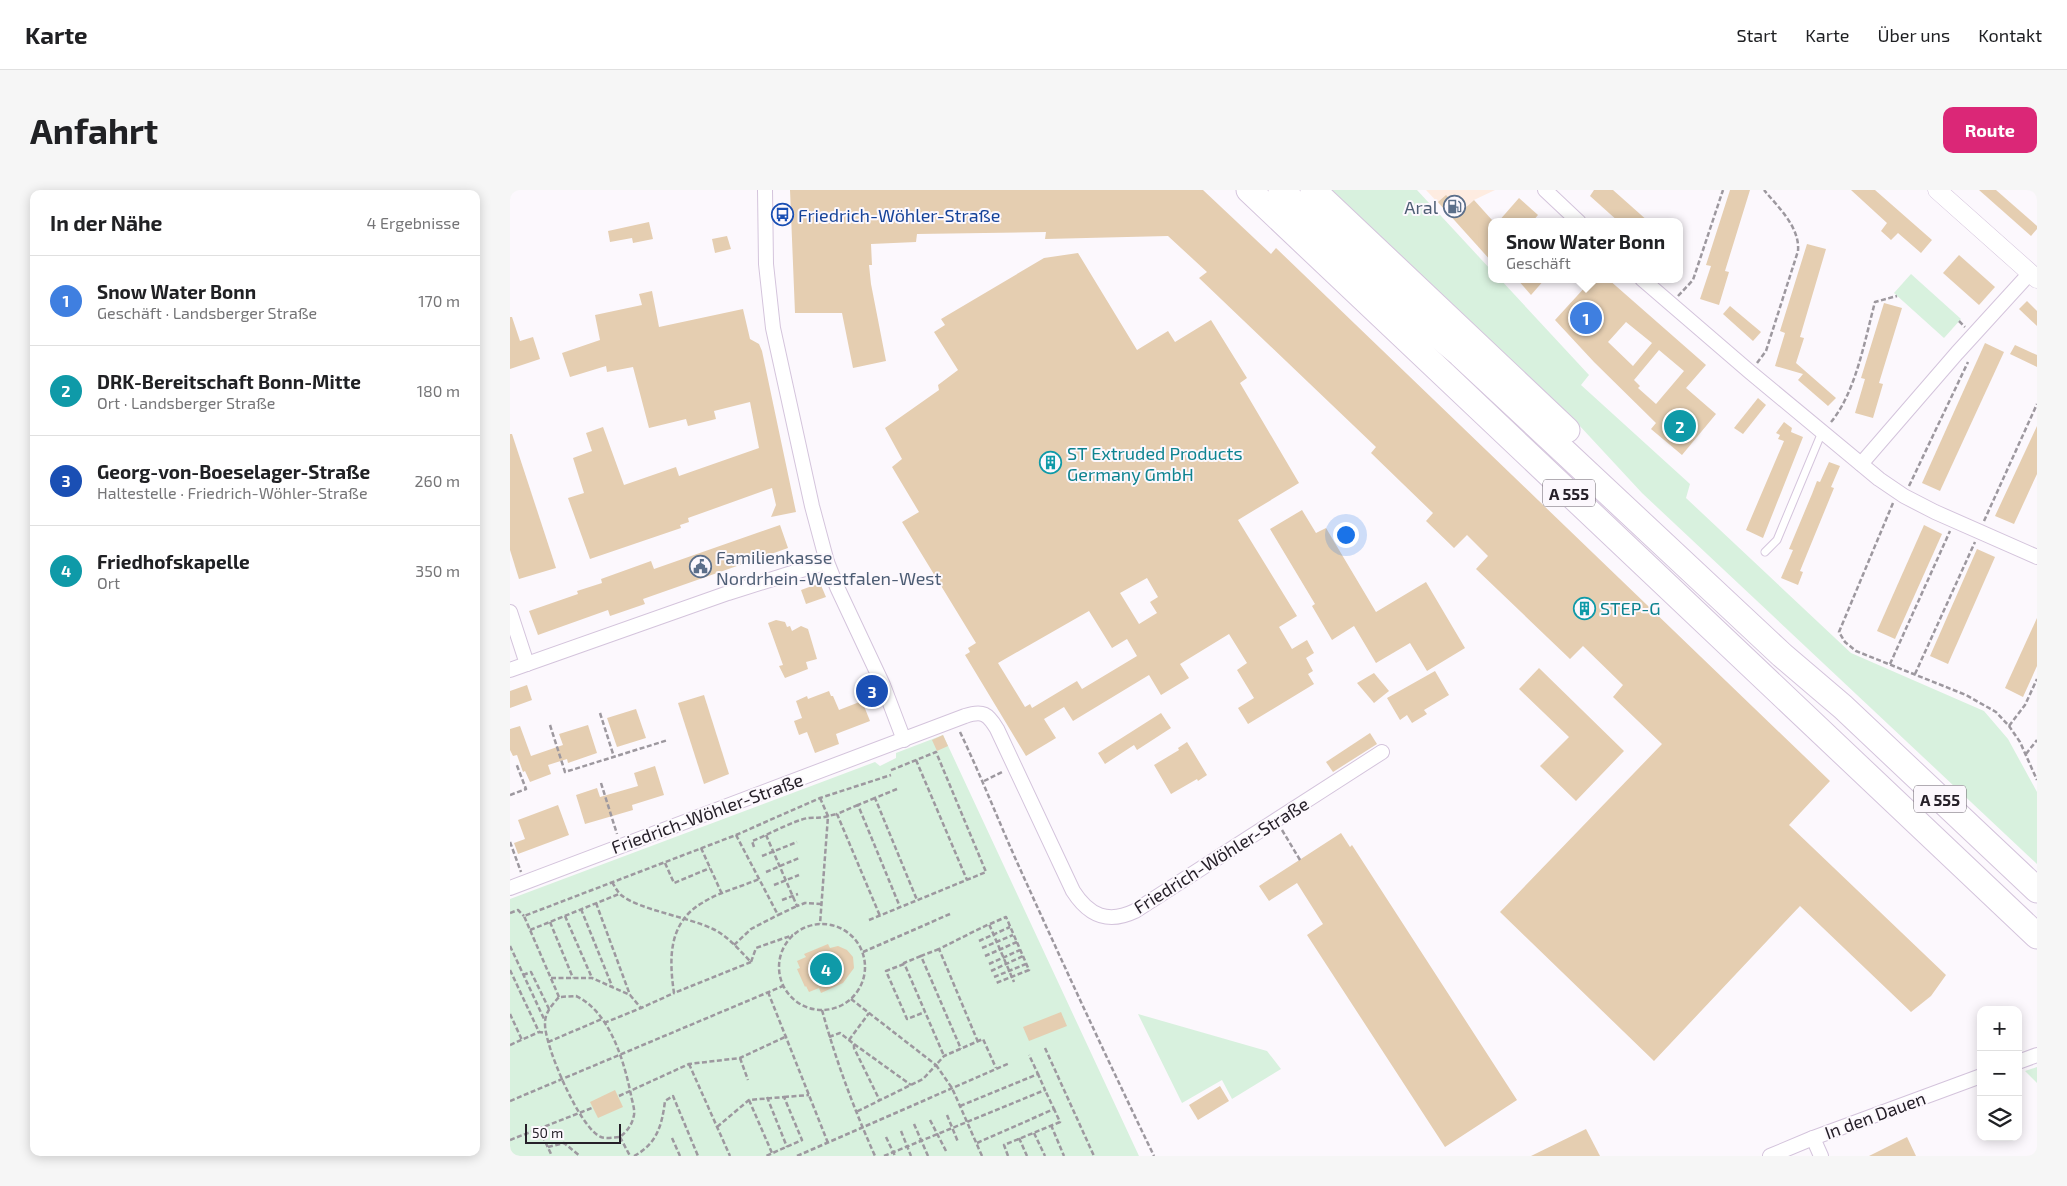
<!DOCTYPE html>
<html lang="de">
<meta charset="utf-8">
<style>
:root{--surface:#fff;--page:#f6f6f6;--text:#202124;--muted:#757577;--line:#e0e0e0;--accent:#db2777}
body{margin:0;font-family:"Exo 2",sans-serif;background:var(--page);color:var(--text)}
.controls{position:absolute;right:15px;bottom:15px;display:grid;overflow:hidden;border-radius:10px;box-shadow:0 2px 12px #0003}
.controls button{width:45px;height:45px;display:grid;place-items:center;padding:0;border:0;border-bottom:1px solid var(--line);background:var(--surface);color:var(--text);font:25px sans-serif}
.scale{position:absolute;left:15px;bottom:12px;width:96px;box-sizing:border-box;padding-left:5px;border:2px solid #262029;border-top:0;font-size:14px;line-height:18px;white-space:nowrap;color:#262029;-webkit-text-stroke:4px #fcf8fd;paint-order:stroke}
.you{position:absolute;left:835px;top:344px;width:18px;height:18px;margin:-12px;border:4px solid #fff;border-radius:50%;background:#1a73e8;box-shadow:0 0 0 8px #1a73e833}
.badge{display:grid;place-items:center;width:32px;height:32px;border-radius:50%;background:var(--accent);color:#fff;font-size:16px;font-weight:700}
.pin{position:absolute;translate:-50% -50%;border:2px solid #fff;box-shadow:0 1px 5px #0006}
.popup{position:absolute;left:978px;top:28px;width:195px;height:65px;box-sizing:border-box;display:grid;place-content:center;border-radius:10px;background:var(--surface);filter:drop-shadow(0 1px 4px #0005);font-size:16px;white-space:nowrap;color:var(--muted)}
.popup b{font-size:19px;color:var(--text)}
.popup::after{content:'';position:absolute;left:50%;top:100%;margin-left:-10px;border:10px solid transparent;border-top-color:var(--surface)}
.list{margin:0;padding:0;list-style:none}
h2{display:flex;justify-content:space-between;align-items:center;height:65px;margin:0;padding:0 20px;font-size:21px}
h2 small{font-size:16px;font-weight:400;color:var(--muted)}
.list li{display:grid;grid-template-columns:32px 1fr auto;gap:15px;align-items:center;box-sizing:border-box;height:90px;padding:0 20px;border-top:1px solid var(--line)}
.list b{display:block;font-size:19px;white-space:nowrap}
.list p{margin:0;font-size:16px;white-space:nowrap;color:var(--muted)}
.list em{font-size:16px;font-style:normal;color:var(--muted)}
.icon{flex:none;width:28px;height:28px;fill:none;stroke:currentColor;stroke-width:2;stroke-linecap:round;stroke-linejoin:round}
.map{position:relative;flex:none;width:1527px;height:966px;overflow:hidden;border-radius:10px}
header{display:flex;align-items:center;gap:30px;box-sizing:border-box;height:70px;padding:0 25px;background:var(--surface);border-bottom:1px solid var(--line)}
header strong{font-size:24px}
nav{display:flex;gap:28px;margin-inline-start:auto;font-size:18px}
.intro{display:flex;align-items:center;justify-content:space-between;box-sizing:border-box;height:120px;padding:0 30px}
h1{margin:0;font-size:35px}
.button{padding:12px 22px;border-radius:10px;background:var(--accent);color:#fff;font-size:18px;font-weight:700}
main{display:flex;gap:30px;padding:0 30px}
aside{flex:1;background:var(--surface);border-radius:10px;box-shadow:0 2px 12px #0003}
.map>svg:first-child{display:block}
.commercial{fill:#feece1}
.green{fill:#d8f1de}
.building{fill:#e5ceb1;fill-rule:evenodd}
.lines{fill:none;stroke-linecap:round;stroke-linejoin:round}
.service-casing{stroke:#d4c4dc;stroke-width:9}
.minor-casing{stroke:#d4c4dc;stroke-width:16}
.tertiary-casing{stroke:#d4c4dc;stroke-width:19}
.motorway-casing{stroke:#d4c4dc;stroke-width:27}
.path{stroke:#9d989f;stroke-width:2.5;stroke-dasharray:5 2.5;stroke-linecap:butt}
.service{stroke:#fff;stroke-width:7}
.minor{stroke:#fff;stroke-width:14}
.tertiary{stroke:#fff;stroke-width:18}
.motorway{stroke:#fff;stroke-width:25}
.labels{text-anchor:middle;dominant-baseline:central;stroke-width:4;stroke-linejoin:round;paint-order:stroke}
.shield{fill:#fcf8fd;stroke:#666169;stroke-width:1}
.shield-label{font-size:16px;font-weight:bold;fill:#262029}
.service-label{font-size:18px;fill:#4e5e75;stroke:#fcf8fd;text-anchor:end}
.transit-label{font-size:18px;fill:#164399;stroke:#fcf8fd;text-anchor:start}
.culture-label{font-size:18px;fill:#0d838f;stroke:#fcf8fd;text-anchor:start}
.street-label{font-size:18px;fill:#262029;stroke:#fcf8fd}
</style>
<header>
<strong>Karte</strong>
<nav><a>Start</a><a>Karte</a><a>Über uns</a><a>Kontakt</a></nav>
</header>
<div class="intro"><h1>Anfahrt</h1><a class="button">Route</a></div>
<main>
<aside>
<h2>In der Nähe<small>4 Ergebnisse</small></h2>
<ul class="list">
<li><span class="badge" style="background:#3f7fe0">1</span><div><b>Snow Water Bonn</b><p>Geschäft · Landsberger Straße</p></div><em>170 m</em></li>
<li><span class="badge" style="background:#0f9aa8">2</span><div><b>DRK-Bereitschaft Bonn-Mitte</b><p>Ort · Landsberger Straße</p></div><em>180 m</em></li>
<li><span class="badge" style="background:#1a4fb4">3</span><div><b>Georg-von-Boeselager-Straße</b><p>Haltestelle · Friedrich-Wöhler-Straße</p></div><em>260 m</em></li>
<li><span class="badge" style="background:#0f9aa8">4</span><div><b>Friedhofskapelle</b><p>Ort</p></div><em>350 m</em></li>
</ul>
</aside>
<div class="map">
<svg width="1527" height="966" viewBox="0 0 1527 966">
<rect width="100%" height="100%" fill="#fcf8fd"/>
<polygon class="commercial" points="916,0 985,0 964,10 943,29"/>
<g class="green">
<polygon points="818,0 907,0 982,81 982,89 990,89 1079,185 1071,195 1180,294 1176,308 1341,463 1474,521 1498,549 1527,602 1527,674 1132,303 1068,234"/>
<polygon points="1401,84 1451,129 1434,148 1384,103"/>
<polygon points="433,545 629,966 0,966 0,709 365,572 370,576 386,568 386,563"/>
<polygon points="628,824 757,861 771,879 722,909 712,890 672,913"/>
<polygon points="1527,877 1527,893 1515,881"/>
</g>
<g class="building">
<polygon points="280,0 693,0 761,64 766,58 1320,591 1279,635 1436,785 1421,806 1401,822 1290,716 1144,871 990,722 1152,554 1103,507 1113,495 1073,456 1060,469 966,379 978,366 957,345 944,358 916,331 923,323 861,263 866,257 689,88 697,82 658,46 535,49 536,42 407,44 406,52 361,54 362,75 359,75 361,94 376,171 343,178 332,123 285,123"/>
<polygon points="1084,0 1103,0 1139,32 1109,32 1080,6"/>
<polygon points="1220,0 1240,0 1215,81 1219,82 1209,115 1190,109 1201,76 1196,75"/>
<polygon points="1341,0 1365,0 1422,50 1411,63 1388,43 1381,50 1371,41 1377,33"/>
<polygon points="1469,0 1486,0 1527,36 1527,39 1521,46"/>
<polygon points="936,5 952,21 964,10 982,30 982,72 928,12"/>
<polygon points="1009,8 1028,25 1022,32 988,32"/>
<polygon points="139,32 143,49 123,53 122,48 100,52 98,41"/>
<polygon points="217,46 221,59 205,63 202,49"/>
<polygon points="1297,54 1316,59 1290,147 1294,148 1286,173 1326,208 1318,216 1288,190 1293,184 1265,176 1275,143 1270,141"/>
<path d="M568,63l59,97 31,-19 7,11 36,-22 36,58 -7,5 59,100 -61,37 59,96 -18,11 13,22 15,-9 7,13 -8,5 7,13 -5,3 6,10 -66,40 -10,-16 16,-10 -17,-28 10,-7 -18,-29 -49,30 9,14 -28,17 -12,-20 -76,46 -9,-14 -20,12 12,19 -30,18 -61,-101 5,-3 -2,-4 8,-5 -74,-121 17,-10 -27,-45 10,-8 -17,-31 54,-38 -1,-5 20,-15 -24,-38 11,-7 -4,-6 103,-61zM637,388l11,19 -8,5 7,11 -18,11 -19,-31zM579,421l23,37 15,-9 10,17 -55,33 -5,-8 -45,27 -2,-4 -5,3 -27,-44z"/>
<polygon points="1449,65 1485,97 1469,115 1433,83"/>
<polygon points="1007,89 1035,89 1021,105"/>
<path d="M1070,89h28l98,86 -20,23 30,26 -34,41 -31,-26 5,-6 -62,-61 -39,-42 32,-35zM1116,132l26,21 -19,23 -25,-24zM1149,160l25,21 -28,33 -18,-16 2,-2 -6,-6z"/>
<polygon points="142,101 149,137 233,119 240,149 249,154 252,161 286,322 261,327 266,315 262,298 178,328 179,332 170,335 171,338 80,369 58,308 74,303 63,268 82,261 76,243 93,237 114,295 166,277 169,286 249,258 240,212 204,221 206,229 178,236 176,229 139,238 123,177 97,182 96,176 60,187 52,163 90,150 85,125 132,115 129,104"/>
<polygon points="1517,111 1527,121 1527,136 1509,119"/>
<polygon points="1374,113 1392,118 1369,193 1373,194 1363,228 1345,223 1355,189 1351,188"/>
<polygon points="1220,116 1251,142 1243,151 1213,124"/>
<polygon points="0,127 2,127 10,151 23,147 30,169 0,179"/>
<polygon points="1475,153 1494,162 1430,301 1412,293"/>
<polygon points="1505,155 1527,165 1527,177 1500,164"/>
<polygon points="1248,208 1256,215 1233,244 1224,238"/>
<polygon points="1274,232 1282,238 1281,242 1293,247 1253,348 1236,340 1274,251 1268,249 1270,245 1266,243"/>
<polygon points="1527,236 1527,284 1504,334 1485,326"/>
<polygon points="0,244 2,244 46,378 9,389 0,360"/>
<polygon points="1319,272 1330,276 1321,297 1324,298 1290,381 1293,382 1288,395 1271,388 1283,360 1279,359 1302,304 1307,291 1310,292"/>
<polygon points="792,320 806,343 816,338 866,422 916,392 955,458 917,481 900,453 866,473 844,436 822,450 802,416 805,414 760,339"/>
<polygon points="270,335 278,358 133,409 135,414 100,426 98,420 28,445 19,421 68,404 67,401 92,393 91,389 141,371 144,379"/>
<polygon points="1414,335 1432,344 1385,449 1367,441"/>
<polygon points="1467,359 1485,367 1438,474 1420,466"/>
<polygon points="310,393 316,407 296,414 291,400"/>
<polygon points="1527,428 1527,476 1513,507 1495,498"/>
<polygon points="266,430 275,432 277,437 280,436 282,441 291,436 298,439 307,469 296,472 298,479 275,488 269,476 273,475 258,433"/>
<polygon points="1029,478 1114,561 1066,611 1030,576 1059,547 1009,499"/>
<polygon points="925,481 939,505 914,520 917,524 902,533 897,525 890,530 877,508"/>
<polygon points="864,483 879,501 864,513 847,493"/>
<polygon points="17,495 22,510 0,518 0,501"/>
<polygon points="319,501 321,506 323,506 329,520 352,511 360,531 326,544 329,554 305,563 297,542 289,545 284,531 292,528 286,511 297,506 298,509"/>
<polygon points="194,505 219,584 194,594 168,513"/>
<polygon points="126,519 136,548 107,557 97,528"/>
<polygon points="651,523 661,538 627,560 624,555 595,574 588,563"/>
<polygon points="78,535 87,563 58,573 57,569 38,575 41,584 20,592 15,581 13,582 7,565 3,566 0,560 0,539 10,536 21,566 53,555 49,544"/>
<polygon points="860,543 867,554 823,582 816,572"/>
<polygon points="433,545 438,556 427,561 422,550"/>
<polygon points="677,552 697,585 688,591 687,589 661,604 644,575 669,560 668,558"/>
<polygon points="145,576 154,605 122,615 123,620 75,634 66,605 87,598 90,607 128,596 124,583"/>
<polygon points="48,615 59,645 8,664 4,653 15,649 8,630"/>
<polygon points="831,643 840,657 842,655 1007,910 935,957 797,745 813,734 787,693 759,711 749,696"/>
<polygon points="318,754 320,758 328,756 337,760 343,767 344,778 333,793 311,803 309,798 299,802 296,796 295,797 287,779 290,778 287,771 296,767 294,764"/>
<polygon points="551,822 557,836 519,851 513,837"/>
<polygon points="710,896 719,911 688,930 679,915"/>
<polygon points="105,900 113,917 88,928 80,912"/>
<polygon points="1076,939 1090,966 1021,966"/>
<polygon points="1397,947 1406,966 1359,966"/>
</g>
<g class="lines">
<defs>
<polyline id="service" points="1255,362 1267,350 1312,242"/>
<g id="minor">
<polyline points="255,0 256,74 263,138 302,316 317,372 327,397 373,495 394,550"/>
<polyline points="1035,0 1069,32"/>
<polyline points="1132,89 1240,182 1369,289 1394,306 1425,322 1527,367"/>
<polyline points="1351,274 1447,163 1520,83"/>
<polyline points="0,422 17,474"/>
<polyline points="0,480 218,403 317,372"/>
<path d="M0,698l455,-172c18,-6 23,-2 32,13l76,162c16,25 35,33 62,20l247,-159"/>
<polyline points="1508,872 1527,865"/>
<polyline points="1303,948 1311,966"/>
<polyline points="1260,966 1303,948 1471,886"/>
</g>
<polyline id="tertiary" points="1427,0 1527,89"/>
<g id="motorway">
<polyline points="739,0 1527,746"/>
<polyline points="771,0 909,130 950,164 1272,465 1333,517 1527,700"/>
<polyline points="803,0 1057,240"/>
</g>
</defs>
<use href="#service" class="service-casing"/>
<use href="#minor" class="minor-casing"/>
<use href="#tertiary" class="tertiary-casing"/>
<use href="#motorway" class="motorway-casing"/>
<g class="path">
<polyline points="1168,106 1183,90 1213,0"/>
<polyline points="1449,131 1455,137"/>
<path d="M1247,173l9,-12 32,-100c2,-24 -20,-44 -34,-61"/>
<path d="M1321,232c25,-30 34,-83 44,-120l22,-6"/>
<polyline points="1399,296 1458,172"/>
<polyline points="1383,313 1329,442 1335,452 1346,461 1456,505 1486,522 1499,536 1510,552 1527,590"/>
<polyline points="1474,331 1527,214"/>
<polyline points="1380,474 1440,341"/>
<polyline points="1405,484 1465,352"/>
<polyline points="90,523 104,567"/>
<polyline points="40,535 55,582 158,550"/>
<polyline points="1499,536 1515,515 1527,489"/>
<path d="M450,542c22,46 40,93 61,139 43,95 87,190 133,285"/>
<polyline points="1516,564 1527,550"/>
<polyline points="406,570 457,690"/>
<polyline points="474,591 492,582"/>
<polyline points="91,593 107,644"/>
<polyline points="387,599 365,608 407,710"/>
<polyline points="0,605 16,599 6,573"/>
<polyline points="310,608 318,626 327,624"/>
<polyline points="365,608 348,615 390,717"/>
<polyline points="348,615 327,624 370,726"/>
<polyline points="772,640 790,670"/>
<polyline points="226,645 268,725 287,716"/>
<polyline points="256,645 287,716 295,713 311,714"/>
<polyline points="0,652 11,682"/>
<path d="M244,657l-2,-6c16,-6 40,-20 56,-23 7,-1 12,1 20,-2l-8,108"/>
<polyline points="191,658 212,704"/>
<polyline points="252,666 287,652"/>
<polyline points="155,673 164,693 200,678"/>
<polyline points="256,682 289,668"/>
<path d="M102,692c3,5 5,9 9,13 19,15 67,22 92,34 15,7 26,21 38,33l5,-14 37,-13"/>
<polyline points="264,695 289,685"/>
<polyline points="272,710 288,704"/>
<polyline points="86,713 120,805"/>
<polyline points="71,719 102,796"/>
<polyline points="0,723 8,720 14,726"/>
<polyline points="55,726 82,788"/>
<polyline points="359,730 476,682 426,562 379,581"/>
<polyline points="40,732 63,788"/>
<circle cx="312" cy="777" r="43"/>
<polyline points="480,734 496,727 519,780 486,793"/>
<polyline points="20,740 109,704"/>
<polyline points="469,751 500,737"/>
<polyline points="224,755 241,739 268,725"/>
<polyline points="0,756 35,831"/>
<polyline points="472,758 503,745"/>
<polyline points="429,759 411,766 451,859"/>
<polyline points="353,762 440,724"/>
<polyline points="411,766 394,773 434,866"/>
<polyline points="475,766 507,752"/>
<path d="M241,772l-77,31c-5,-34 -6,-70 28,-90 17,-11 39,-16 57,-24"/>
<polyline points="394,774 376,781 397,829 415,822"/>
<polyline points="479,774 510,760"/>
<polyline points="0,780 29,842 36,843"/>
<polyline points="481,781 513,766"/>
<polyline points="13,785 21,782 39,819"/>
<polyline points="484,787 516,774"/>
<polyline points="41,788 82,788 120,805 131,818 164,803"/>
<polyline points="258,802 318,953"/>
<path d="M66,806c34,16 48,65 55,99 1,6 4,14 3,20 -2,10 -6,15 -14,22 -5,0 -14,2 -19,0 -21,-8 -57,-92 -56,-114 0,-11 8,-19 14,-26z"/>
<polyline points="49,807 14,726 226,645 310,608 381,585"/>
<polyline points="341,809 426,875 413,889 346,922"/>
<path d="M312,820c14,51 32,99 53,146"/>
<polyline points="0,824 12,850"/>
<polyline points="94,833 131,818"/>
<polyline points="319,847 330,843 344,854 344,858 370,911"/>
<polyline points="339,850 359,823"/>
<polyline points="38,852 92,829"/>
<polyline points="468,852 429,759 479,734 504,792"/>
<polyline points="344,854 401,895"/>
<polyline points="0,855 29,842"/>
<polyline points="535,858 584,966"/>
<polyline points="230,868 238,890"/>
<polyline points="179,874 220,966"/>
<polyline points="109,906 179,874 230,868 277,846"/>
<polyline points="257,907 277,957"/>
<polyline points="274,907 299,905"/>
<polyline points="239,910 262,963"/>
<polyline points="0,911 273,796"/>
<polyline points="450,916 528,884 519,865"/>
<polyline points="437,925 448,952"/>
<polyline points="420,930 436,961"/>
<polyline points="404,934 418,966"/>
<polyline points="541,935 554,966"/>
<polyline points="207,937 239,910 274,907 292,950 256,966"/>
<polyline points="29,939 42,966"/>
<polyline points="391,941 401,966"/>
<polyline points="524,943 535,966"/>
<polyline points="110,947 120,966"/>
<polyline points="376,947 385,966"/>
<polyline points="162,948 170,966"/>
<polyline points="509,948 517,966"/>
<polyline points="0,950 82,918"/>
<polyline points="467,953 544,919 535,900"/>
<polyline points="38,957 54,953 70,966"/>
<path d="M124,966c23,-12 28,-31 31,-55l8,-5 25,60"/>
<polyline points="287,966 500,873"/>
<polyline points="374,966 535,900 528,884"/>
<polyline points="472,966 442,898 426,875 434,866 473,849 486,878"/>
<polyline points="498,966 494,955 550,932 544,919"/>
</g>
<use href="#service" class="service"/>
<use href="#minor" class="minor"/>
<use href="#tertiary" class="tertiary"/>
<use href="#motorway" class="motorway"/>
</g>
<defs>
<symbol id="fuel-ring" viewBox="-11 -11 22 22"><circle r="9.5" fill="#fcf8fd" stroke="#5c6f8a" stroke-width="1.5"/><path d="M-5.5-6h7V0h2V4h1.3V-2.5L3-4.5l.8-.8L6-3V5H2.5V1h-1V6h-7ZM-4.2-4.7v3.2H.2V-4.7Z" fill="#5c6f8a"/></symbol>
<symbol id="bus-ring" viewBox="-11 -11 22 22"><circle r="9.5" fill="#fcf8fd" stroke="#1a4fb4" stroke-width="1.5"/><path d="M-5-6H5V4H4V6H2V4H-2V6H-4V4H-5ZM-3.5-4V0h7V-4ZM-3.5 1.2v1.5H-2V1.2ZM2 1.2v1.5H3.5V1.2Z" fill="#1a4fb4"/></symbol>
<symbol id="building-ring" viewBox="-11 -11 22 22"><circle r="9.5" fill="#fcf8fd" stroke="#0f9aa8" stroke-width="1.5"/><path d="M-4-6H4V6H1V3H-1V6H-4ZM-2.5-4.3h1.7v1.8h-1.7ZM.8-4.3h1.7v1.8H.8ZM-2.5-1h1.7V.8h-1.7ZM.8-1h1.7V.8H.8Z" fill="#0f9aa8"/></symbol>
<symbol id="civic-ring" viewBox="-11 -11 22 22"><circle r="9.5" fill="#fcf8fd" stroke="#5c6f8a" stroke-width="1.5"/><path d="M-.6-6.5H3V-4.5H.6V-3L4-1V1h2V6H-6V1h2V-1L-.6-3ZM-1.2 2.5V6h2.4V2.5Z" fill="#5c6f8a"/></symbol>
</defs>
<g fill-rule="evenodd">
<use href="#fuel-ring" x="932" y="4" width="25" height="25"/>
<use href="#bus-ring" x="260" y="12" width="25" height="25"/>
<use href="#building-ring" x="528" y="260" width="25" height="25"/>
<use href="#civic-ring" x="178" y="364" width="25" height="25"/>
<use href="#building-ring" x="1062" y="406" width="25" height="25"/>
</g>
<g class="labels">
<g class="shield">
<rect x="1033" y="289.5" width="52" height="27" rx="4"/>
<rect x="1404" y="595.5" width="52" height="27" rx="4"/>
</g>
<g class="shield-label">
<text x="1059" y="303">A 555</text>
<text x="1430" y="609">A 555</text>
</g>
<g class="service-label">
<text x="928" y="17">Aral</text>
<text x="206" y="367" text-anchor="start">Familienkasse<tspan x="206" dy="21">Nordrhein-Westfalen-West</tspan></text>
</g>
<g class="transit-label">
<text x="288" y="25">Friedrich-Wöhler-Straße</text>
</g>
<g class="culture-label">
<text x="557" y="263">ST Extruded Products<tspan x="557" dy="21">Germany GmbH</tspan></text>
<text x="1090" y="418">STEP-G</text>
</g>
<g class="street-label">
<text transform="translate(197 623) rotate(-20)">Friedrich-Wöhler-Straße</text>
<text transform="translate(711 665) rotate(-32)">Friedrich-Wöhler-Straße</text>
<text transform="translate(1365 925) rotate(-20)">In den Dauen</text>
</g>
</g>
</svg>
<div class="controls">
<button>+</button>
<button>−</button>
<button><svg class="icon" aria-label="layers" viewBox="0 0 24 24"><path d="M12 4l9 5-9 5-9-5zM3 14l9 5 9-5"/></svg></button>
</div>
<div class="scale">50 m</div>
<div class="you"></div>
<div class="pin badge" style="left:1076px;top:128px;background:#3f7fe0">1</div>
<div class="popup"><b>Snow Water Bonn</b>Geschäft</div>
<div class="pin badge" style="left:1170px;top:236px;background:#0f9aa8">2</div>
<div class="pin badge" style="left:362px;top:501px;background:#1a4fb4">3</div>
<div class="pin badge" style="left:316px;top:779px;background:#0f9aa8">4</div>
</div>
</main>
